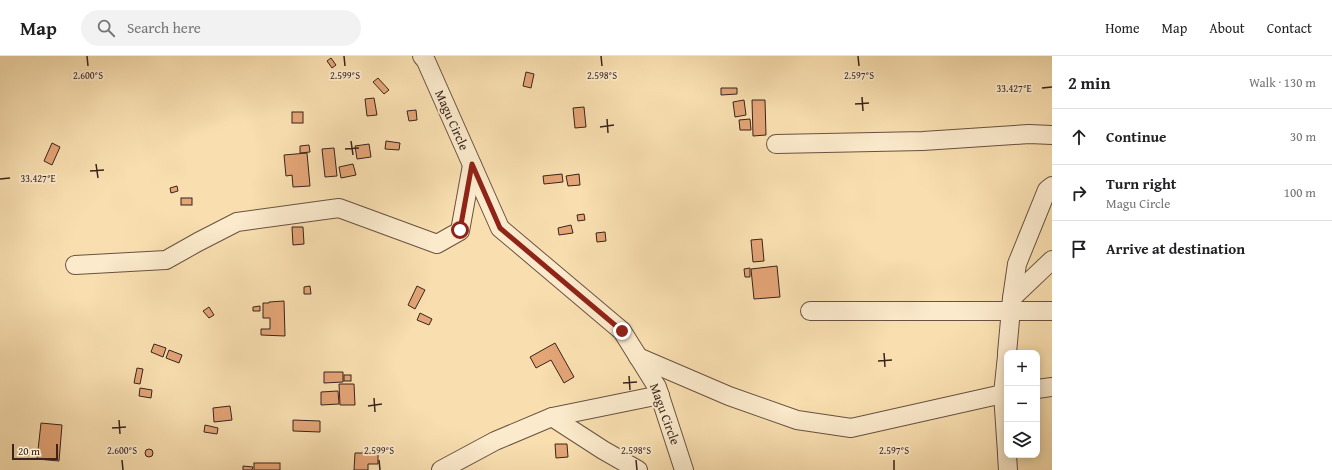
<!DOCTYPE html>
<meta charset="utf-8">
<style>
:root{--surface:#fff;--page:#f2f2f2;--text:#202124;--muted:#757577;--line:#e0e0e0}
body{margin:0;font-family:"Gentium Book Plus",serif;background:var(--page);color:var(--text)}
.controls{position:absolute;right:12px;bottom:12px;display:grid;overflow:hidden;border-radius:8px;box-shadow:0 2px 10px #0003}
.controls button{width:36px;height:36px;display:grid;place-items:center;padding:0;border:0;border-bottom:1px solid var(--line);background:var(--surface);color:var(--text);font:20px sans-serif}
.scale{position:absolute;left:12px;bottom:10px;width:46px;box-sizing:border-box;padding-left:4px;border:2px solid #39231c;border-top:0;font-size:11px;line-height:14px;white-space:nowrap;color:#39231c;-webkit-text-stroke:3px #fbeacc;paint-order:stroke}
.stop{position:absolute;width:12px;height:12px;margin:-9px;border:3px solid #8f2418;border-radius:50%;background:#fff}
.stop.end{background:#8f2418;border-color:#fff;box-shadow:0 1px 4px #0008}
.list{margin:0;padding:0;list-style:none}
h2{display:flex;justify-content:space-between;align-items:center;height:52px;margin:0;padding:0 16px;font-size:17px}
h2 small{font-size:13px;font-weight:400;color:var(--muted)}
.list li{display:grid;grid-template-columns:26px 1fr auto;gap:12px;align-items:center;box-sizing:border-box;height:56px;padding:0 16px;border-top:1px solid var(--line)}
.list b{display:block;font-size:15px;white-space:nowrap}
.list p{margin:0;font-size:13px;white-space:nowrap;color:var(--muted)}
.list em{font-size:13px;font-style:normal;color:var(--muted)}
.icon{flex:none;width:22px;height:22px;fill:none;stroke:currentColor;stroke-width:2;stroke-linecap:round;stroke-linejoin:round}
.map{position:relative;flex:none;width:1052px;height:414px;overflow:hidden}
header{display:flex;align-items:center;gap:24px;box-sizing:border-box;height:56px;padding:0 20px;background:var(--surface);border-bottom:1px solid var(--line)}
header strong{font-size:19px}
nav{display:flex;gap:22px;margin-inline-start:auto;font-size:14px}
.search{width:280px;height:36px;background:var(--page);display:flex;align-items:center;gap:10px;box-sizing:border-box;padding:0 14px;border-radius:22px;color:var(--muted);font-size:15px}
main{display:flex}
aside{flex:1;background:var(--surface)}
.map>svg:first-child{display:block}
.building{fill:#e4a577;stroke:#39231c}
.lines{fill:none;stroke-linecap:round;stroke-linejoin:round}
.minor-casing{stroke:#695241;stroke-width:20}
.minor{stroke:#fbeacc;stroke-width:18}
.route{stroke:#8f2418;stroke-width:5}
.ticks{fill:none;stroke:#39231c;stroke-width:1.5}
.labels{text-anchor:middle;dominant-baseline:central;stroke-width:4;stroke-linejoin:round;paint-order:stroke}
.street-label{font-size:13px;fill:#39231c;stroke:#fbeacc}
.ticks-label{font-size:10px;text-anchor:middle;fill:#39231c;stroke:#fbeacc;stroke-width:4;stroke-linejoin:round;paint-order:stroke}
</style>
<header>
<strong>Map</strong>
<div class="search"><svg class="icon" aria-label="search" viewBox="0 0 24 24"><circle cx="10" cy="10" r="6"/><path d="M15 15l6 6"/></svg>Search here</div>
<nav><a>Home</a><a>Map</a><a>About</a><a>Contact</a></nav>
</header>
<main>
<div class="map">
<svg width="1052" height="414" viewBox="0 0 1052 414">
<rect width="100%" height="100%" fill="#f9dfb0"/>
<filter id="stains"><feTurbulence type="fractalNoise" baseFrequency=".005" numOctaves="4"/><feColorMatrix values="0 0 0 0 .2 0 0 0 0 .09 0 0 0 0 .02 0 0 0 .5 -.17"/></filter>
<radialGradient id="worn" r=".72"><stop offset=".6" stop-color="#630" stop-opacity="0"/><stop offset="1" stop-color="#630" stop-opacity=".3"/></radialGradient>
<g class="building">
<polygon points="331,2 336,9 332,12 327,5"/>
<polygon points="526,16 534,18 531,32 523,30"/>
<polygon points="378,22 389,34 384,38 373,26"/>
<polygon points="721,32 737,32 737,38 721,39"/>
<polygon points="374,42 377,59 367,60 365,43"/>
<polygon points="744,44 746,59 735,61 733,46"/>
<polygon points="752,44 765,44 766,79 753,80"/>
<polygon points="584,51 586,71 575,72 573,52"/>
<polygon points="416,54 417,64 409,65 407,55"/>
<rect x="292" y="56" width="11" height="11"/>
<polygon points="750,63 751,74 740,74 739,64"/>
<polygon points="386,85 400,87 399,94 385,93"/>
<polygon points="52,87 60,91 52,109 44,105"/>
<polygon points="369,88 371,101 357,103 355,90"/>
<polygon points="309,89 310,96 300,97 300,90"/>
<polygon points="334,92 337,120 325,121 322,93"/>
<polygon points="307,97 310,130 293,131 292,119 286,120 284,99"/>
<polygon points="353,108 356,119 341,122 339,111"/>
<polygon points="562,118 563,126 544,128 543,120"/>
<polygon points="579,118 580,129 568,130 566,120"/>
<polygon points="177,130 178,135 171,137 170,132"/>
<rect x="181" y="142" width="11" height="7"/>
<polygon points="584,158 585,164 578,165 577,159"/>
<polygon points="571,169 573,177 559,179 558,172"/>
<polygon points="292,171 303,171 304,188 293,189"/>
<polygon points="605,176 606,185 597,186 596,177"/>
<polygon points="762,183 764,205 753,206 751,184"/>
<polygon points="777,210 780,241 754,243 751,213"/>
<polygon points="750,212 750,221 745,221 744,213"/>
<polygon points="310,230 311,238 304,238 304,231"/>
<polygon points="417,230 425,234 415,253 408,249"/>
<polygon points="284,245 285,280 261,279 261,273 270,273 270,262 263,262 263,247 269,247 269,246"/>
<polygon points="260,250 260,255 253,255 253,251"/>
<polygon points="209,251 214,259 209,262 203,255"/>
<polygon points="420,257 432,263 429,269 417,264"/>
<polygon points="555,287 574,321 564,327 551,304 536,312 530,301"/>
<polygon points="154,288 166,292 163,301 151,296"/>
<polygon points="169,294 182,299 179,307 166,302"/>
<polygon points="137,312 143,313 140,328 134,327"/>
<polygon points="324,316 343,316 343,326 324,327"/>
<rect x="344" y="319" width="7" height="6"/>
<polygon points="339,328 354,328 355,349 340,349"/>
<polygon points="140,332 152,334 151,342 139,340"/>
<polygon points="338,335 339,348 321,349 321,336"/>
<polygon points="230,350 232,364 214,366 213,352"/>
<polygon points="293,364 320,365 320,376 293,375"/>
<polygon points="41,367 62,369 59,405 37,403"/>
<polygon points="205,369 218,372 217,378 204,376"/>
<polygon points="555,388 567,388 568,401 556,402"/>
<circle cx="149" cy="397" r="4"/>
<polygon points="355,397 378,397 378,408 368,408 368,414 354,414"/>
<rect x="254" y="407" width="26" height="7"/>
<polygon points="243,410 253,411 252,414 243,414"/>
</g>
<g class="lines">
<defs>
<g id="minor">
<polyline points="422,0 426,5 500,172 622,275 657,331 684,414"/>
<polyline points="776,88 923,85 1029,78 1052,79"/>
<polyline points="75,209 166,204 198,186 237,166 339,152 437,188 460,175 472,109"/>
<polyline points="1012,242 1052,204"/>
<polyline points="810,255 1052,255"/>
<polyline points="1007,297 1012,242 1017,208 1047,134 1052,130"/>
<polyline points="1007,300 1003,338 1007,397"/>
<polyline points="638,301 729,340 797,364 851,372 1007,337"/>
<polyline points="1037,333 1052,331"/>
<polyline points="552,361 660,339"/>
<polyline points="1007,399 1008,414"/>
<polyline points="441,414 495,385 552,361 603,394 638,414"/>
</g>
</defs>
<use href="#minor" class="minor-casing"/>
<use href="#minor" class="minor"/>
</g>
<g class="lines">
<polyline class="route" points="460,174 472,108 500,172 622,275"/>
</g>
<path class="ticks" d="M87,0l1,10M344,0l1,10M601,0l1,10M858,0l1,10M1042,32l10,-1M862,41l1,14M855,48l14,-1M607,63l1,14M600,71l14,-2M351,85l2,14M345,93l14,-1M96,108l2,14M90,115l14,-1M0,123l10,-1M884,297l1,14M878,305l14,-1M629,320l1,14M623,327l14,-1M374,342l1,14M368,350l14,-2M119,364l1,14M112,372l14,-1M122,404l1,10M379,404l1,10M636,404l1,10M894,404v10"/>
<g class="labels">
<g class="street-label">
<text transform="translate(452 64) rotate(66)">Magu Circle</text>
<text transform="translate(665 358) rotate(70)">Magu Circle</text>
</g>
</g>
<g class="ticks-label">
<text x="88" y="23">2.600°S</text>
<text x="345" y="23">2.599°S</text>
<text x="602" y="23">2.598°S</text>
<text x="859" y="23">2.597°S</text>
<text x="1014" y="36">33.427°E</text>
<text x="38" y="126">33.427°E</text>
<text x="122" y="398">2.600°S</text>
<text x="379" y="398">2.599°S</text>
<text x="636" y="398">2.598°S</text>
<text x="894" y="398">2.597°S</text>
</g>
<rect width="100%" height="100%" filter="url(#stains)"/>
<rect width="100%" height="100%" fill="url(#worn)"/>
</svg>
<div class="controls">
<button>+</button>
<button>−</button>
<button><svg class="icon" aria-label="layers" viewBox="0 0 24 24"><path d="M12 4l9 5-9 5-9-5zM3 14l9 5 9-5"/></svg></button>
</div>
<div class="scale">20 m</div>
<div class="stop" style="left:460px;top:174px"></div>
<div class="stop end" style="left:622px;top:275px"></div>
</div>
<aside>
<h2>2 min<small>Walk · 130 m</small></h2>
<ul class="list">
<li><svg class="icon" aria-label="ahead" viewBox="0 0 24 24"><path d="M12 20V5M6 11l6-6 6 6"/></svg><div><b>Continue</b></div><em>30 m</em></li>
<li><svg class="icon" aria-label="right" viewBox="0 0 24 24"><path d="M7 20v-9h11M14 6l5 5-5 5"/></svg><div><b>Turn right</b><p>Magu Circle</p></div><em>100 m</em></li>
<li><svg class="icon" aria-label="arrive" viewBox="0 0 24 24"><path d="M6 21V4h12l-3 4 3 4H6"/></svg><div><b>Arrive at destination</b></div></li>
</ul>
</aside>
</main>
